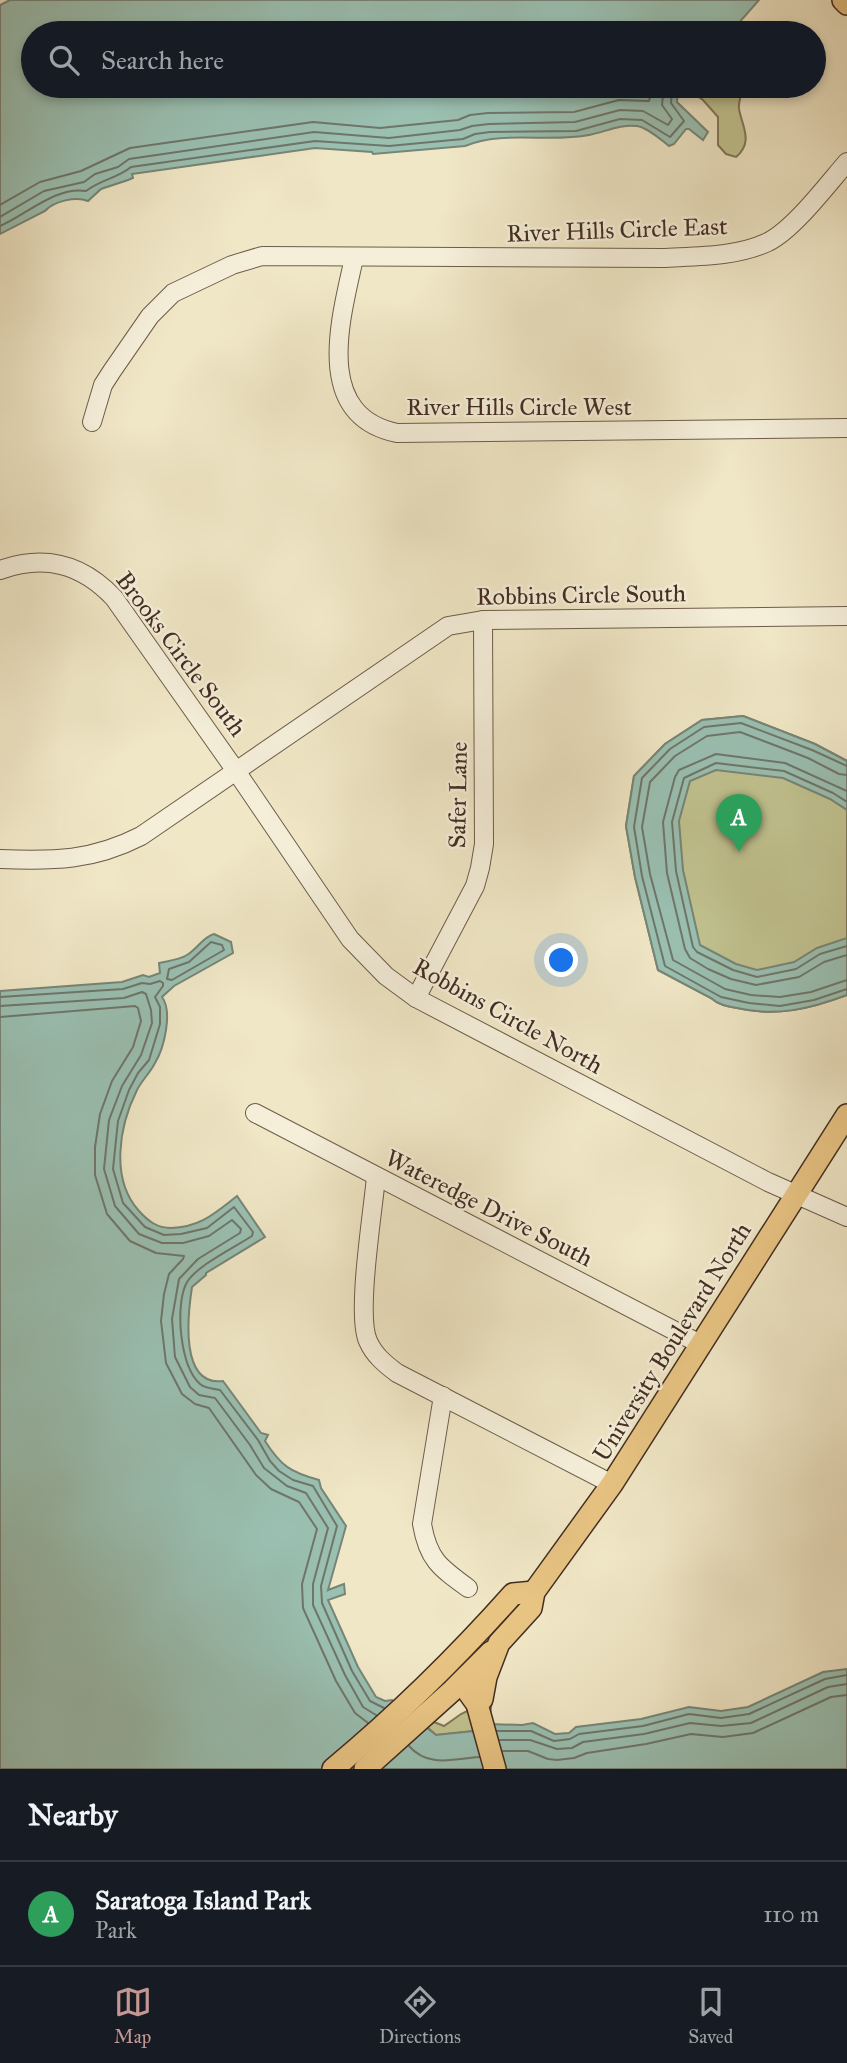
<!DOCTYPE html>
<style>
:root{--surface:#171b24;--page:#242831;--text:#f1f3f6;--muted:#9ea1a6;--line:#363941;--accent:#c59692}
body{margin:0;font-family:"IM FELL Great Primer",serif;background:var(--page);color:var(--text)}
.you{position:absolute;left:562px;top:961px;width:24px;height:24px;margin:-18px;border:5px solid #fff;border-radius:50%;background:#1a73e8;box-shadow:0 0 0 10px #1a73e833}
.badge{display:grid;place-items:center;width:46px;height:46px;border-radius:50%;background:var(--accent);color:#fff;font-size:23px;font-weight:700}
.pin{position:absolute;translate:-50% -58px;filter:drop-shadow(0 2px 4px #0008)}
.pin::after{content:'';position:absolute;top:37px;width:24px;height:21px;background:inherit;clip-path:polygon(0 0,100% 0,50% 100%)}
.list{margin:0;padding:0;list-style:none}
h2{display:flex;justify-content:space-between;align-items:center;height:91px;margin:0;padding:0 28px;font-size:30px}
h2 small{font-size:23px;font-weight:400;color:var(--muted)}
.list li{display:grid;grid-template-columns:46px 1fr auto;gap:21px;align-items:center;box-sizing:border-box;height:105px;padding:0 28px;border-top:2px solid var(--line)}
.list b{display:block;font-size:26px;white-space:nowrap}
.list p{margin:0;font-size:23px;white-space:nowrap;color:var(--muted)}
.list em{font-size:23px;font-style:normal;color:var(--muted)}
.icon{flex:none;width:38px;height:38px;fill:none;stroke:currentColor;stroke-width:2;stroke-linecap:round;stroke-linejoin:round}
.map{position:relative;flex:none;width:847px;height:1769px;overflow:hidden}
.search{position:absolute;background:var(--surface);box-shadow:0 4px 10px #0003;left:21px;right:21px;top:21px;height:77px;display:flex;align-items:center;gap:18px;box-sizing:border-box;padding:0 24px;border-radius:38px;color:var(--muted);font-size:26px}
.sheet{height:196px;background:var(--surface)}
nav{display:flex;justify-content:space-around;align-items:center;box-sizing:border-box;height:98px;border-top:2px solid var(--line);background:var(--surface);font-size:19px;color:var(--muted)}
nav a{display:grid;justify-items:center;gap:4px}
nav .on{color:var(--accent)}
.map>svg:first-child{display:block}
.green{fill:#c1c390;stroke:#827859;stroke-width:2}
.water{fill:#9ac0b2;stroke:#778578;stroke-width:2}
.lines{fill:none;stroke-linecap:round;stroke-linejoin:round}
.shore{stroke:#6e766a;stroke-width:2}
.minor-casing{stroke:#6e5c4b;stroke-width:20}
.major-casing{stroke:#422d22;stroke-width:24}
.minor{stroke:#f5efda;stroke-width:18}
.major{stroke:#e8c483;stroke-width:21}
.labels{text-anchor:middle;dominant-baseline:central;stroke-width:5;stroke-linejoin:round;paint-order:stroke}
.street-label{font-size:24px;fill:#422d22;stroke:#f5efda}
</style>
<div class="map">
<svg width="847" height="1769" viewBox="0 0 847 1769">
<rect width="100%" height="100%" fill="#f0e7c6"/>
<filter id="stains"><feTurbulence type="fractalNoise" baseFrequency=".00286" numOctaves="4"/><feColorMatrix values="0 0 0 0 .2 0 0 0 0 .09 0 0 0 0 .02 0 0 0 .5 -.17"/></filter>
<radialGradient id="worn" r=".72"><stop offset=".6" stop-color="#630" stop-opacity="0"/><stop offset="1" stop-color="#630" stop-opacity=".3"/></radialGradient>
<g class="green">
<path d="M684,86h59c-1,7 -5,16 -4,23 3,17 15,33 -3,48l-10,-3 -8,-9v-28l-15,-17z"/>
<path d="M743,716l72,28 32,17v234c-37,14 -71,22 -110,13 -10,-2 -18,-3 -26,-10l-53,-28 -23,-93 -9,-51 8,-50 31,-32 37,-24z"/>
<polygon points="492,1699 489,1724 474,1731 436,1735 427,1727 434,1722 444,1726 461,1714"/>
</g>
<g class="water">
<path d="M10,0h749l-29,33h-697v53h651l-6,6 -1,10 31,30 -5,8 -14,-11h-3l-12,15 -5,2c-9,-7 -21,-18 -32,-20 -17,-2 -32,6 -48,9 -40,8 -86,-5 -124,11l-92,8 -1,-2 -57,-4 -183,26 1,4 -5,2 -27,9 -13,12c-12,-5 -34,0 -43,10l-45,23v-229z"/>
<path d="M743,716l72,28 32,17v49l-17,-11 -47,-21 -67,-8 -26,11 -11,40 4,49 17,75 36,19 21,6 37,-8 23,-14 30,-10v57c-37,14 -71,22 -110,13 -10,-2 -18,-3 -26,-10l-53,-28 -23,-93 -9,-51 8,-50 31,-32 37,-24z"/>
<path d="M214,934l17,8 2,11 -59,33 -12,11c11,15 2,51 -7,66 -5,10 -13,17 -18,27 -18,36 -27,89 2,121 9,10 18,17 32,17 30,-1 44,-15 66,-32l28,41 -59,36v2l-14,12c-4,26 -13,100 31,94l38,52 7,2 -3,6c16,25 25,31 54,39l2,8 25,38 -18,64 16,-6 1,10 -17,6 30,67 18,30 9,4 7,-1 44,35 38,-4 15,-7 33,1 11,-2 22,11 14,-1 7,-6 65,-8 48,-12 32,4 27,-4 75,-35 24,-3v100h-847v-778l122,-9 21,-7 6,2 11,-4 -1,-10c9,-2 20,-3 28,-8 10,-6 16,-18 27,-21z"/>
</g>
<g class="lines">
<g class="shore">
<polyline points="0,205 40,182 81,171 130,148 313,122 380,128 458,120 470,115 488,113 574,112 619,100 649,101 653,86"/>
<polyline points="0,217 44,191 84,182 95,174 118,167 129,159 314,132 389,138 460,130 472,126 489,124 575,122 620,110 643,111 668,125 672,119 662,105 664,86"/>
<path d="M0,226c26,-11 56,-40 86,-35 14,-11 32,-13 45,-24l184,-26 74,5 74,-7 12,-5 15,-2 86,-1 44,-12 22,1 28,17 14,-16 -13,-18 1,-12 3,-5"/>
<polyline points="847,766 812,750 741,723 704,727 670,749 642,778 634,827 642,876 665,966 721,997 749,1003 780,1006 814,1000 847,989"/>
<polyline points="847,775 839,774 808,758 740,732 707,736 675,756 650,782 642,827 650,874 673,960 725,989 751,995 780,997 811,992 847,980"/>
<polyline points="847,791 785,763 716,754 679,770 675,777 663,822 667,873 685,949 690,958 708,969 731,979 756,985 799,977 824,962 847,955"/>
<polyline points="847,802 833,793 784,771 716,763 684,778 672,822 676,871 693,947 697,952 733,970 757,977 796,969 820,954 847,946"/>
<polygon points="211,942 222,945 224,950 172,980 167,979 169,969 189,962"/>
<path d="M0,997l123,-8 19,-6 8,1 10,-3 3,2v3l-8,11 5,10v17l-11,36 -11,13 -9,17 -11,31 -5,48 10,34 22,24 19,8 17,-1 26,-6 27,-21 19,25 -1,4c-17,11 -58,31 -66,48 -11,23 -6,82 14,100 6,5 13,4 20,6l38,50 12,21 9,10 14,9 20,6 24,40 -16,60 1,17 30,68 18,30 14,7"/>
<polyline points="0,1006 124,998 142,992 146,994 151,1010 152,1023 141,1055 122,1086 109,1120 104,1169 115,1206 139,1234 162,1243 183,1243 209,1236 232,1220 241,1229 240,1233 198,1259 179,1279 172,1319 175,1357 190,1387 199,1395 215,1398 250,1445 264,1468 287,1486 306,1493 328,1528 313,1584 313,1605 345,1675 363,1707 376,1715"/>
<polyline points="0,1017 135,1006 138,1008 141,1021 133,1047 112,1081 100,1114 95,1147 95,1175 107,1214 130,1241 156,1253 184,1256 183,1259 169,1274 164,1294 161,1321 166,1363 182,1394 195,1404 209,1408 256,1475 271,1489 299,1502 317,1529 302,1584 303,1608 336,1681 355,1713 368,1723"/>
<polyline points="497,1731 531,1731 554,1741 570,1739 579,1734 643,1726 689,1714 721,1718 749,1714 825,1679 847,1675"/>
<polyline points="500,1740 530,1740 557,1749 572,1748 583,1742 644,1734 690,1723 721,1726 751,1723 828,1687 847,1684"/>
<path d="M409,1746c19,22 45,13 70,11"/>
<polyline points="503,1751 528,1751 548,1759 557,1760 574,1758 587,1753 646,1744 691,1734 723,1737 753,1733 831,1697 847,1695"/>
</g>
<defs>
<g id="minor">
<path d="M354,258c-13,60 -42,157 43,175l450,-5"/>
<path d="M92,422l11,-37 9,-14 38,-55 23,-23 59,-28 30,-9 400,2c35,-2 74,-1 106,-16 26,-13 59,-57 79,-80"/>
<path d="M0,570c45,-16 82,-6 114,28l122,173 114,168 36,37 30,22 352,184 79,35"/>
<path d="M0,859c54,2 92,2 141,-23l307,-210 35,-6 364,-4"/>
<polyline points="416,998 475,886 480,868 484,844 483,620"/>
<polyline points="255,1113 702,1345"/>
<path d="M376,1177c-3,34 -20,138 -8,164 6,14 17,23 29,32l215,111"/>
<path d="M443,1396l-21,128c6,35 17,43 46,64"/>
</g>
<g id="major">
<polyline points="843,0 847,4"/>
<polyline points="469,1693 477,1704 495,1769"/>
<polyline points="477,1704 482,1699 486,1677 499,1643 531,1608 534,1592 612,1484 847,1115"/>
<path d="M333,1769c65,-54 124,-112 180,-175l21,-2"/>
<polyline points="365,1769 453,1690 491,1652"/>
</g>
</defs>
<use href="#minor" class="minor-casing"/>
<use href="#major" class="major-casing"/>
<use href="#minor" class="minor"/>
<use href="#major" class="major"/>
</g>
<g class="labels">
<g class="street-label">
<text transform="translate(617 230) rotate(-2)">River Hills Circle East</text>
<text x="519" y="407">River Hills Circle West</text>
<text transform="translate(581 595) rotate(-1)">Robbins Circle South</text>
<text transform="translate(181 654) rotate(53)">Brooks Circle South</text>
<text transform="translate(458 795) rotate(-89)">Safer Lane</text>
<text transform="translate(508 1016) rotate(29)">Robbins Circle North</text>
<text transform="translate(489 1208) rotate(27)">Wateredge Drive South</text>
<text transform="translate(672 1342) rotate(-58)">University Boulevard North</text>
</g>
</g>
<rect width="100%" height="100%" filter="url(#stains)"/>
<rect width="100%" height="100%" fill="url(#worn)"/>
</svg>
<div class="you"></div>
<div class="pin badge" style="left:739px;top:852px;background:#2e9e5b">A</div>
<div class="search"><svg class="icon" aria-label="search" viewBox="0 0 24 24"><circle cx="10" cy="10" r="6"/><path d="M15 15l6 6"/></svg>Search here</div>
</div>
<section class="sheet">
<h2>Nearby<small></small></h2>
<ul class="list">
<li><span class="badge" style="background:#2e9e5b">A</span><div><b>Saratoga Island Park</b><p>Park</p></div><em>110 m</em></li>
</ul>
</section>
<nav>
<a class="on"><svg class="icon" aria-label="map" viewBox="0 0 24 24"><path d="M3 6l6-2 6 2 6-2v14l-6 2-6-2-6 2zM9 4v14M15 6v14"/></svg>Map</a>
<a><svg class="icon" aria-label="directions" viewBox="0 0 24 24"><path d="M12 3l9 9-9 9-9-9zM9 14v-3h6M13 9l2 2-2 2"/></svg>Directions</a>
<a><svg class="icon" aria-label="saved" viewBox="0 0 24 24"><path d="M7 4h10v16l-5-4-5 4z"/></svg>Saved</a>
</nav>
